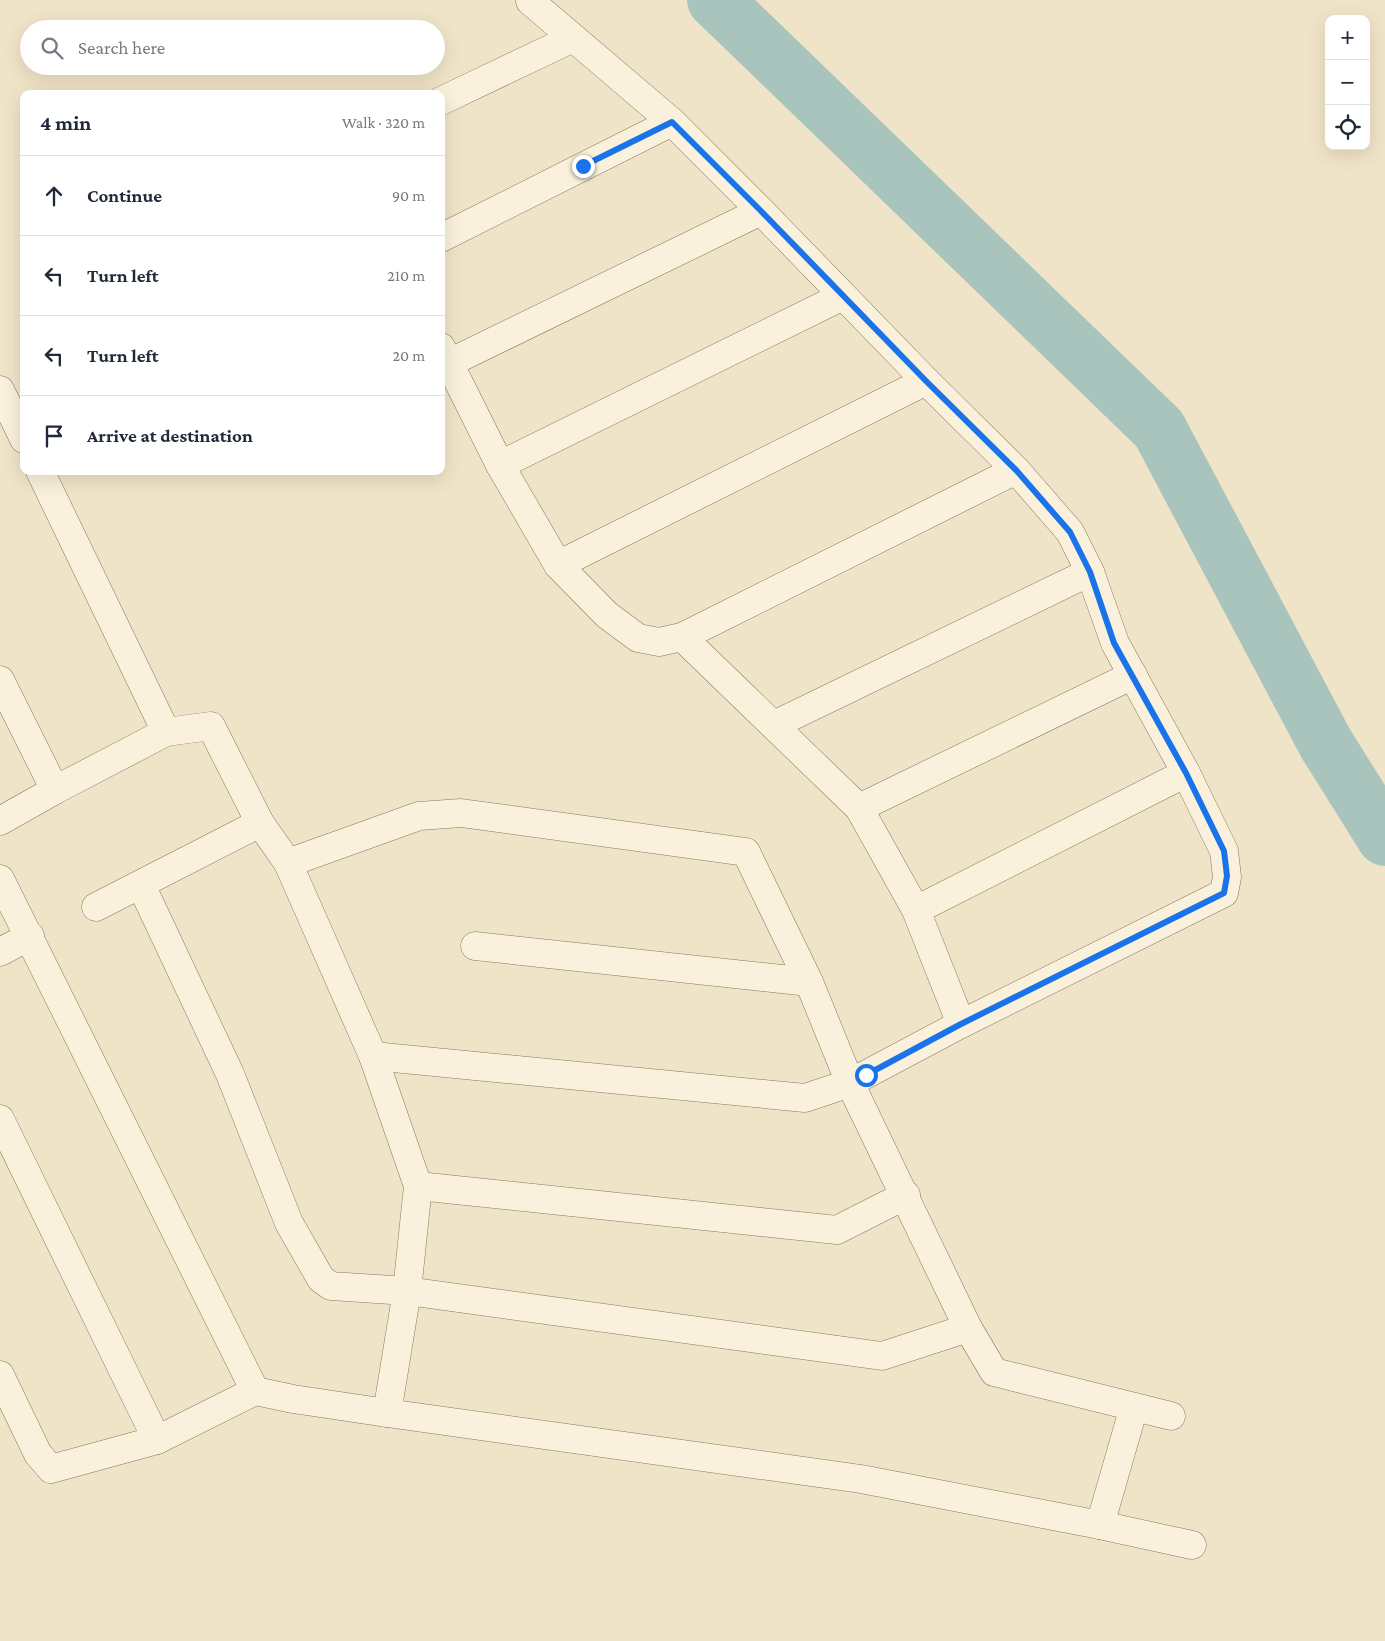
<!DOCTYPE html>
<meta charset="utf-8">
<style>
:root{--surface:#fff;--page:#f2f2f3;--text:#1f2937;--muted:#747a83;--line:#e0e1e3}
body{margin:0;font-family:"Crimson Pro",serif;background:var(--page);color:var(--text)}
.controls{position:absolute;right:15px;top:15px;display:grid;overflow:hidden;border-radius:10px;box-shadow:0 5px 20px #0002}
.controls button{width:45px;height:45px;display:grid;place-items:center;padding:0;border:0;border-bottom:1px solid var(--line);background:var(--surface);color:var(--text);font:25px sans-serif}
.stop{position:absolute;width:15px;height:15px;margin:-11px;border:4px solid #1a73e8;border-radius:50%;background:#fff}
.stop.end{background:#1a73e8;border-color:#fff;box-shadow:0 1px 5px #0008}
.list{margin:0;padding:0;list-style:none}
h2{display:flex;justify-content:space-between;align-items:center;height:65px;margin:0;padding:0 20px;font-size:21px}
h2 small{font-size:16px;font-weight:400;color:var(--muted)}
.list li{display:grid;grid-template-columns:32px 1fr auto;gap:15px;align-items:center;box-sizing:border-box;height:80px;padding:0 20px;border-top:1px solid var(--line)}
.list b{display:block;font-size:19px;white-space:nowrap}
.list em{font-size:16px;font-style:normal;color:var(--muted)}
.icon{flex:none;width:28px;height:28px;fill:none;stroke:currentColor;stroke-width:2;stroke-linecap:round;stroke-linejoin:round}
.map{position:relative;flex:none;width:1385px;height:1641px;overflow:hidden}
.search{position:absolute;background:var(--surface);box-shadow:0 5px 20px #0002;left:20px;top:20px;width:425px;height:55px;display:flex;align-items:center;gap:12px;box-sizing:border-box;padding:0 18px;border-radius:28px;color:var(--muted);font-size:19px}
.panel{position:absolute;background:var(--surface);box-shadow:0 5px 20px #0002;left:20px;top:90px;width:425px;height:385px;border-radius:10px}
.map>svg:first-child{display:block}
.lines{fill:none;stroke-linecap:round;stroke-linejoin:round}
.river{stroke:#a9c4bc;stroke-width:56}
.minor-casing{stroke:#8d765c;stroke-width:29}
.minor{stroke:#faf1dc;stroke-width:28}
.route{stroke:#1a73e8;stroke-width:6}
</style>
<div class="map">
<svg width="1385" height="1641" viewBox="0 0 1385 1641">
<rect width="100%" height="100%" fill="#f0e4c8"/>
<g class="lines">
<polyline class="river" points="715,0 1159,429 1326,744 1385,838"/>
<defs>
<g id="minor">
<polyline points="441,101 573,38"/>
<polyline points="441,238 672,122"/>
<polyline points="441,347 500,465 558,565 607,615 638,638 659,642 682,637 859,808 916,910 961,1024"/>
<polyline points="449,363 761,211"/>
<polyline points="0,390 24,439"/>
<polyline points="500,465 843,296"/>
<polyline points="40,471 166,732"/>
<polyline points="558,565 926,381"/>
<polyline points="682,637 1016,470"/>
<polyline points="0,680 55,790"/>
<polyline points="774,725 1090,572"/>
<polyline points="859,808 1133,675"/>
<polyline points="0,821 55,790 166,732 211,726 260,823 288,863 373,1056 805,1098 850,1083 961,1024 1224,893 1227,877 1224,851 1186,773 1115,643 1090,572 1070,532 1016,470 926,381 761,211 672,122 530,1"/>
<polyline points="288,863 419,816 461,813 746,852 809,982 850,1083 968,1328 994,1372 1171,1416"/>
<polyline points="0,879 255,1391"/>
<polyline points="141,885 230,1074 289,1223 321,1279 331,1286 407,1291 882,1356 968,1328"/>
<polyline points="96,907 260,823"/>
<polyline points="916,910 1186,773"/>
<polyline points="475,946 809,982"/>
<polyline points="0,952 30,936"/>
<polyline points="373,1056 418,1186 407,1291 387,1413 861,1479 1100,1525 1192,1545"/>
<polyline points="0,1119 157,1440"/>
<polyline points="418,1186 837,1230 906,1195"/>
<polyline points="0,1375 38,1454 51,1469 157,1440 255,1391 293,1399 387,1413"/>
<polyline points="1100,1525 1134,1407"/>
</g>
</defs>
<use href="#minor" class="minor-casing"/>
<use href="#minor" class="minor"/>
</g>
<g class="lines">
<polyline class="route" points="583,166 672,122 761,211 926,381 1016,470 1070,532 1090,572 1114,643 1186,773 1224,851 1227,876 1224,893 961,1024 866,1075"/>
</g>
</svg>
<div class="controls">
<button>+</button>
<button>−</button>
<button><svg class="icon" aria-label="locate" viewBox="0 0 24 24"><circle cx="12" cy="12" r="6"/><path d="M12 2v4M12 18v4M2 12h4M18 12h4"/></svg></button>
</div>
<div class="stop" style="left:866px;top:1075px"></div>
<div class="stop end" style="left:583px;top:166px"></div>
<div class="search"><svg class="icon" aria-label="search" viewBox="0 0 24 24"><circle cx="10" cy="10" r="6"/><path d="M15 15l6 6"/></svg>Search here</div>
<section class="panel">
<h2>4 min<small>Walk · 320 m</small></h2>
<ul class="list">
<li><svg class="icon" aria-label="ahead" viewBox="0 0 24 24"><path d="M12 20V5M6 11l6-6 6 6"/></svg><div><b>Continue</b></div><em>90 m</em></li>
<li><svg class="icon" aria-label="left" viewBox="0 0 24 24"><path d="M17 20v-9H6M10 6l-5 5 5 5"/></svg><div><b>Turn left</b></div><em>210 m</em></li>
<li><svg class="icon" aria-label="left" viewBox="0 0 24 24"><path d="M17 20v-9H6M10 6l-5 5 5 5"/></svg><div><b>Turn left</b></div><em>20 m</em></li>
<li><svg class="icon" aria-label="arrive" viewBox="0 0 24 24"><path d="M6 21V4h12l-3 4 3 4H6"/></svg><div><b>Arrive at destination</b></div></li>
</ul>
</section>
</div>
